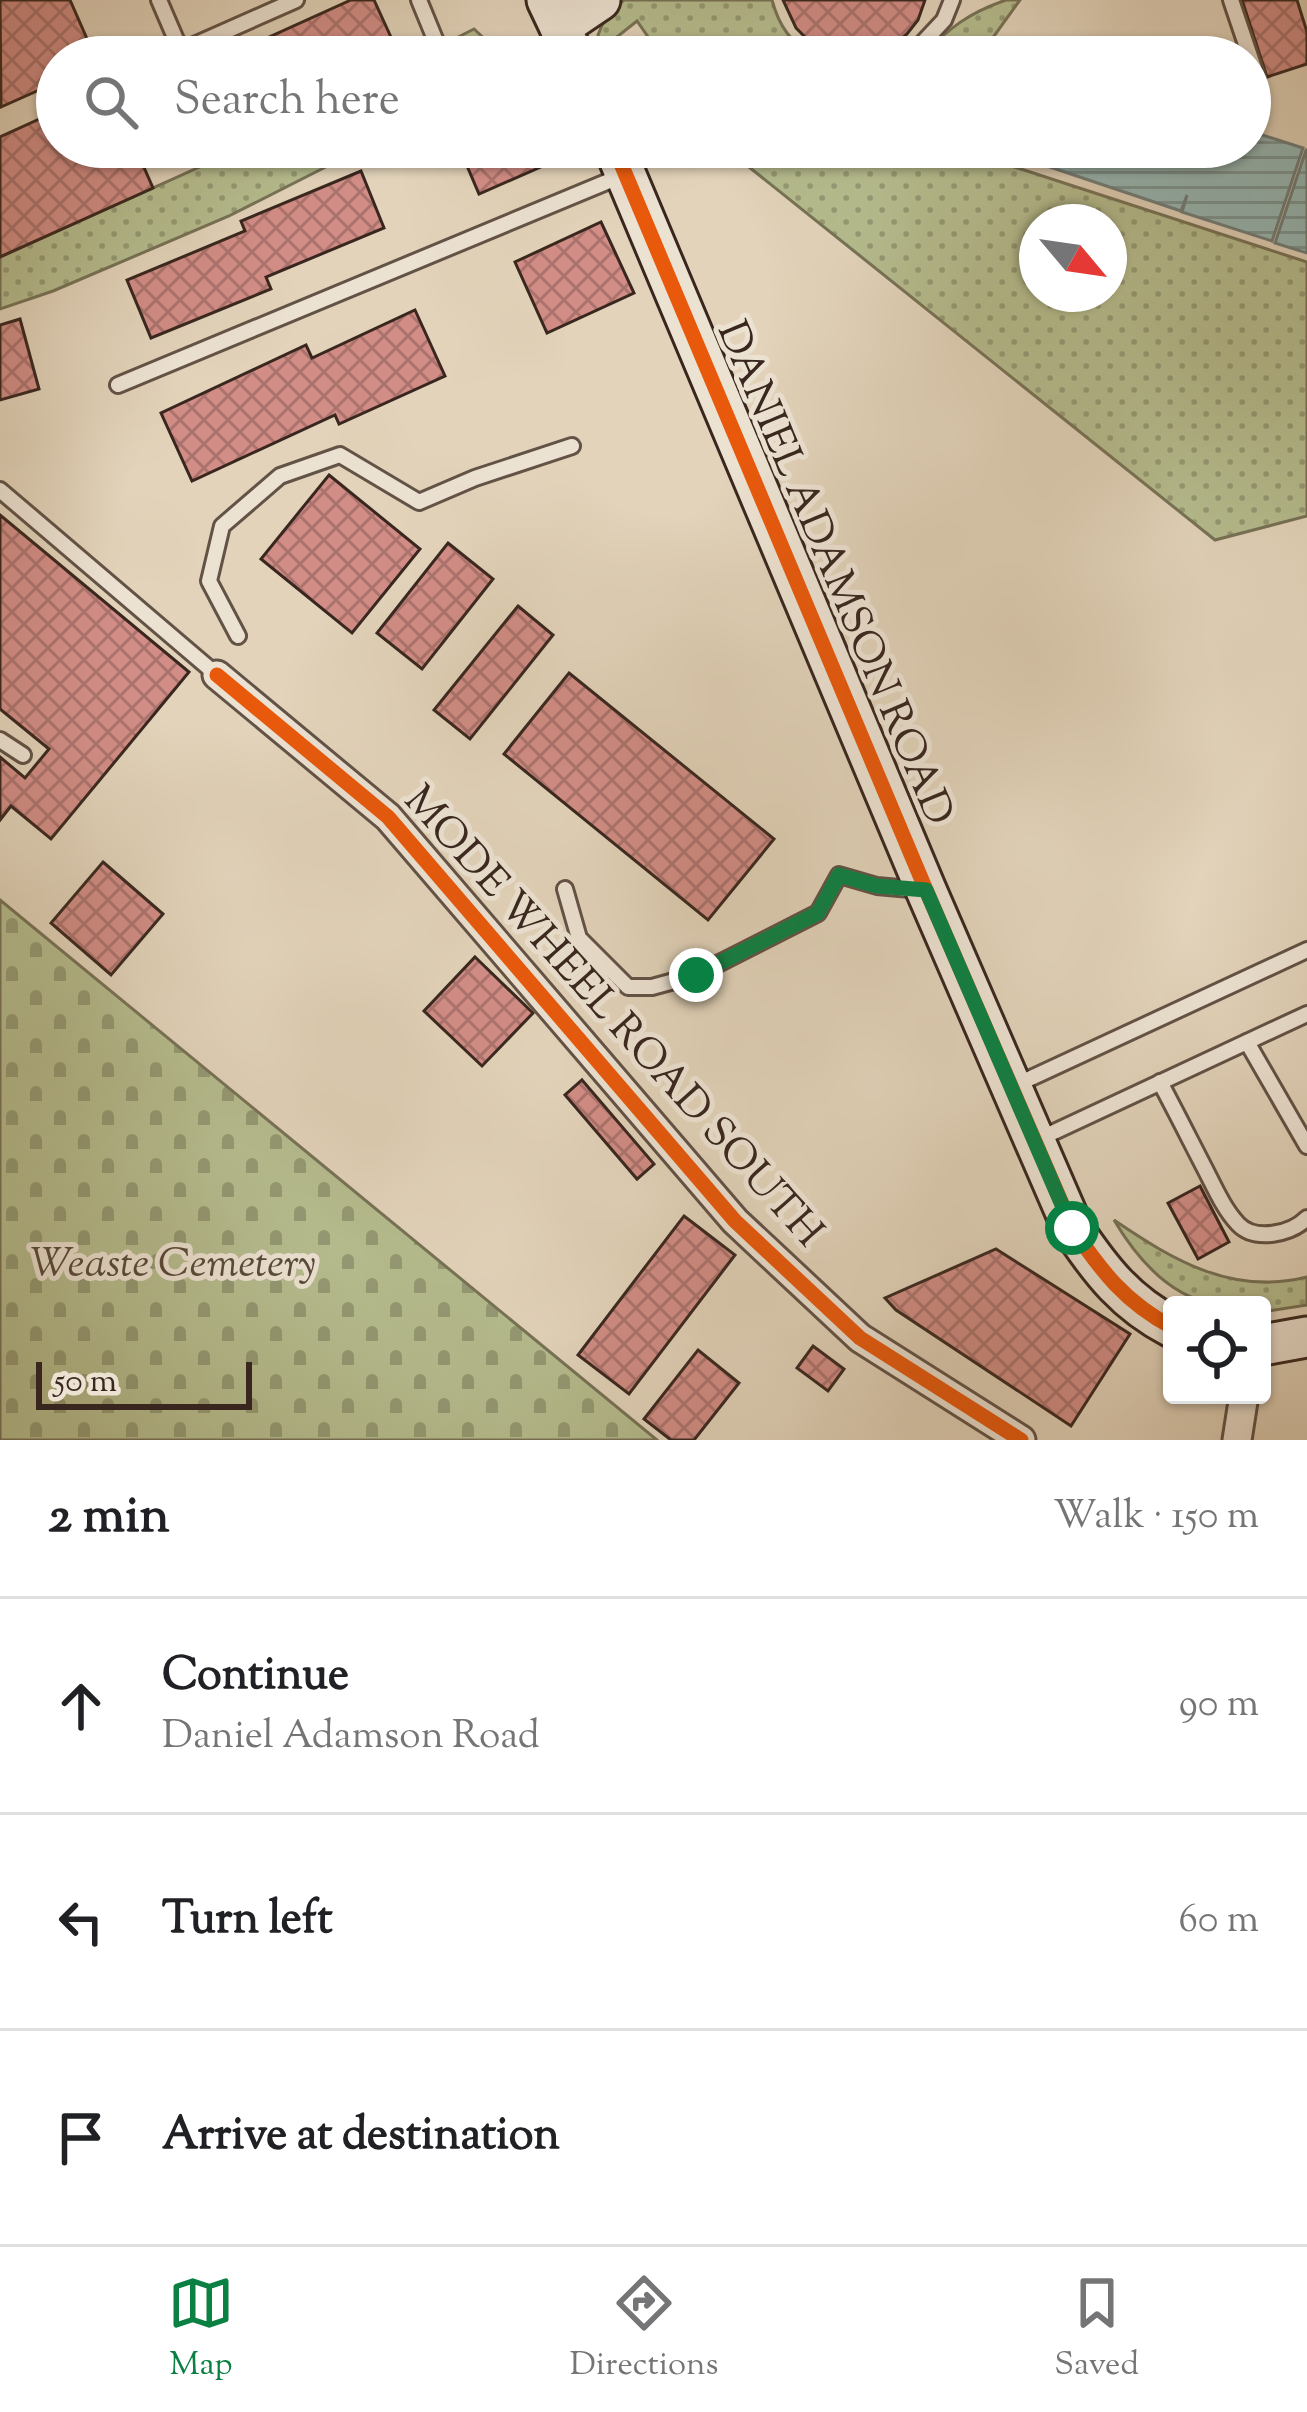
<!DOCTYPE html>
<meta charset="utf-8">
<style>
:root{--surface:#fff;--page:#f2f2f2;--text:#202124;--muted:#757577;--line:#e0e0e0;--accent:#0b8043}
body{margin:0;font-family:"Sorts Mill Goudy",serif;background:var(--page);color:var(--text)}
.controls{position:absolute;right:36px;bottom:36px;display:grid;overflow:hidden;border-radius:12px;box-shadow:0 3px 9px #0004}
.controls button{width:108px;height:108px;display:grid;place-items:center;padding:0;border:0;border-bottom:3px solid var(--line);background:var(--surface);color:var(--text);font:60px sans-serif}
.compass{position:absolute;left:1019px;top:204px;width:108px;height:108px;border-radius:50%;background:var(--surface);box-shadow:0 3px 9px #0004;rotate:119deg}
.scale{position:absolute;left:36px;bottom:30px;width:216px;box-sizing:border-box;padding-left:12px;border:6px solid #39271f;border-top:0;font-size:33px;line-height:42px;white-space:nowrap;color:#39271f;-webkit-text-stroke:9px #ece2d2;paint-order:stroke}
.stop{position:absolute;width:36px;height:36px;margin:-27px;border:9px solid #0b8043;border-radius:50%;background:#fff}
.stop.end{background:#0b8043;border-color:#fff;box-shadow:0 3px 12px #0008}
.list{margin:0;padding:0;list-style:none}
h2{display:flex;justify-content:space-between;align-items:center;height:156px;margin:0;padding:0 48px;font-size:51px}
h2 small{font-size:39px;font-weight:400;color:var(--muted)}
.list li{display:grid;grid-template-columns:78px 1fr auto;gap:36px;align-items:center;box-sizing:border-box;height:216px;padding:0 48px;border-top:3px solid var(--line)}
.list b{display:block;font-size:45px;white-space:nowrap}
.list p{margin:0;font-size:39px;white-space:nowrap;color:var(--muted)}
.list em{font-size:39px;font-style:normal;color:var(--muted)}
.icon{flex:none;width:66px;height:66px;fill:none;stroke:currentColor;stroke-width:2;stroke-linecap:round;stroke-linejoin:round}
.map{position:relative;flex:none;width:1307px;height:1440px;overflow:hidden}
.search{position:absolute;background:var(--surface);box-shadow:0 3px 9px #0004;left:36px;right:36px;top:36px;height:132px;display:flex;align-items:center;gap:30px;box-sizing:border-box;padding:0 42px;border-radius:66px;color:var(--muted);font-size:45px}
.sheet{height:804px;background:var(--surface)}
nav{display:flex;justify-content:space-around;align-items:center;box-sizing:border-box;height:168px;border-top:3px solid var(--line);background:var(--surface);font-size:33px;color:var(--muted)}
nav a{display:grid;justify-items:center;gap:6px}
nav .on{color:var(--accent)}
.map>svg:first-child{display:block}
.grass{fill:url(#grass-dots);stroke:#777256;stroke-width:3;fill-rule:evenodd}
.cemetery{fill:url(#cemetery-stones);stroke:#777256;stroke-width:3}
.water{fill:url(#water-rules);stroke:#707d79;stroke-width:3}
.building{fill:url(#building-cross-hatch);stroke:#39271f;stroke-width:3}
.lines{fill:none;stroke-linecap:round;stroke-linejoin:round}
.lane-casing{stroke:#635246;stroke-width:20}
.street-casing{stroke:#635246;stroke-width:33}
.secondary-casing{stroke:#39271f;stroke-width:45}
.lane{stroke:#ece2d2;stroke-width:14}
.street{stroke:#ece2d2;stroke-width:27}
.secondary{stroke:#ece2d2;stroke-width:39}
.cycleway-casing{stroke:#ece2d2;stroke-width:22}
.cycleway{stroke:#e8590c;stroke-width:15}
.route{stroke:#0b8043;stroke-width:15}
.labels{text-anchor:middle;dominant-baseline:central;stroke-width:10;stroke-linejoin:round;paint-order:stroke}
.street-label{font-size:42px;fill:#39271f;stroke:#ece2d2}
.park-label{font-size:42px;font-style:italic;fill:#584c3b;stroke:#ece2d2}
</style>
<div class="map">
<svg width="1307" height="1440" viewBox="0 0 1307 1440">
<defs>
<pattern id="grass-dots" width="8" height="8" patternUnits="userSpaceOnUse" patternTransform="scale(3)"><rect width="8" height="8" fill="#b5bc8e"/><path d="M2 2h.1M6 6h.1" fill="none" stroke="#949973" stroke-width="1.8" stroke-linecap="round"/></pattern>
<pattern id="cemetery-stones" width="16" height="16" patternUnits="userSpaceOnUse" patternTransform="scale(3)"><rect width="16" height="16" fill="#b5bc8e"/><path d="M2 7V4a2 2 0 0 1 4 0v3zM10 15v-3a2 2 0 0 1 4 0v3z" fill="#949973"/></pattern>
<pattern id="water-rules" width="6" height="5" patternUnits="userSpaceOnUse" patternTransform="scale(3)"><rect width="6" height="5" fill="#95b7b5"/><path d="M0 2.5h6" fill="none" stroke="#7b9593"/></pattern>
<pattern id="building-cross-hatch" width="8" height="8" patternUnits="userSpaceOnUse" patternTransform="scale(3)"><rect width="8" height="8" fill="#d28d86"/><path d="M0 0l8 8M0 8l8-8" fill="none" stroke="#ab736d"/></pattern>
</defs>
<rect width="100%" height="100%" fill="#e2d3ba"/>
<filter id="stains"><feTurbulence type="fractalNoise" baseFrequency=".00167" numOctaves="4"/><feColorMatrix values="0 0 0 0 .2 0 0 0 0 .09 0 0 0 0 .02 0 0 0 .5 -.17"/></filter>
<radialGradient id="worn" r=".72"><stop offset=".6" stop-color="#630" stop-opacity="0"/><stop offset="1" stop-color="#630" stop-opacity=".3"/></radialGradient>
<g class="grass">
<path d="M624,0h148c7,26 19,43 42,57h-152l-25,-36 -34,27 -5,-13c5,-15 13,-26 26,-35z"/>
<path d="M1006,0h14l-31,43 19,14h-85c24,-29 48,-45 83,-57z"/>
<polygon points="474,29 504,57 419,57"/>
<polygon points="244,147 365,147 229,216 53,291 0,309 0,257"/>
<path d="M724,147h276l-1,3 -9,-2 -3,10 320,104v254l-92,24zM1037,222h72v72h-72z"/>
<path d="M1114,1220c59,40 118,76 193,57v28l-45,7v-7c-16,0 -33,2 -48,-1 -46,-8 -78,-47 -100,-84z"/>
</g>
<polygon class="cemetery" points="0,900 657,1440 0,1440"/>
<g class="water">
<polygon points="1250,131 1303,148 1272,241 1182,212 1187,195 1181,211 999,150 1000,147 1250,147"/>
<polygon points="1306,150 1307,150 1307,253 1275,243"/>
</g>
<g class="building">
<polygon points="0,0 70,0 95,57 57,57 57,82 1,107"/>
<polygon points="351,0 374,0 400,57 241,57 238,51"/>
<polygon points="783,0 925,0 918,20 907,34 893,46 877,53 859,57 841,56 824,51 809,41 796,28"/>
<polygon points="1242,0 1297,0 1307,32 1307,64 1267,77"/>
<polygon points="57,111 57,147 135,147 153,188 0,257 0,137"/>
<polygon points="459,147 565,147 568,155 479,194"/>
<polygon points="361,171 384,228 266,277 271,289 151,338 127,280 245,231 241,221"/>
<polygon points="601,222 634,293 547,333 515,262"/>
<polygon points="415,310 445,376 339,424 335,415 192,481 161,413 306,345 312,358"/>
<polygon points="20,319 39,389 0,400 0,325"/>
<polygon points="329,475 420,549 352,633 261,559"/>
<polygon points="0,515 189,672 51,839 11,806 0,820 0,757 25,778 49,749 0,709"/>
<polygon points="448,543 493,579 422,669 377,633"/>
<polygon points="518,606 553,635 470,739 434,710"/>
<polygon points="569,673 774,839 708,920 504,754"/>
<polygon points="103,862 163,914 111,975 51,923"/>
<polygon points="475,957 533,1013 482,1066 424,1011"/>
<polygon points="582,1080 654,1164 637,1179 565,1095"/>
<polygon points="1200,1186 1229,1242 1198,1259 1168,1203"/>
<polygon points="684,1216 735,1255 629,1394 578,1355"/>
<polygon points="996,1249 1130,1334 1071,1426 896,1310 885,1298"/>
<polygon points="813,1346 844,1369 828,1391 797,1368"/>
<polygon points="698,1350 739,1383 694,1440 671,1440 644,1419"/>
</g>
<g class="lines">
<defs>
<g id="lane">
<polyline points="159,0 183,56"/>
<polyline points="419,0 437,44"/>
<polyline points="1231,0 1257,77"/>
<polyline points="181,51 296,0"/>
<polyline points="914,52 944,20 952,0"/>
<polyline points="118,385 621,176"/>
<polyline points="0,490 217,675"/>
<polyline points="238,636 209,581 222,526 280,476 340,455 419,502 475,478 572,446"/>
<polyline points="0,740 23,755"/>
<polyline points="565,889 579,938 628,987 652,987 696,975 818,913 839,875 877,886 921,890"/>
<polyline points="1247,1042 1307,1146"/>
<path d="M1160,1082c15,28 29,56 44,85 10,19 19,41 34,57 17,18 53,10 69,-6"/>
<polyline points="1016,1085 1307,950"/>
<polyline points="1039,1139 1307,1014"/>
</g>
<g id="street">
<polyline points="217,675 388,817 735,1221 860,1338 1021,1440"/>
<polyline points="1237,1440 1244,1395"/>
</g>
<g id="secondary">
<polyline points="547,0 574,57"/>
<polyline points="560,27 600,0"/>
<path d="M614,147l312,743 147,339c28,42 53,74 99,98"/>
<polyline points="1262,1345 1307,1337"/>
</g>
</defs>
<use href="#lane" class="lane-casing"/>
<use href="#street" class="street-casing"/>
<use href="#secondary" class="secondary-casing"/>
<use href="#lane" class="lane"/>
<use href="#street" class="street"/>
<use href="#secondary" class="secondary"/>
<defs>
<g id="cycleway">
<path d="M614,147l312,743 147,339c28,42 53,74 99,98"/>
<polyline points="217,675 388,817 735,1221 860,1338 1021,1440"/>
</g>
</defs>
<use href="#cycleway" class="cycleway-casing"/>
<use href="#cycleway" class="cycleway"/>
</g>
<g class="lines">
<polyline class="route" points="696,975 818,913 839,875 877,886 926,890 1072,1228"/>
</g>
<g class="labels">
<g class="street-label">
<text transform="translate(833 574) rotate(67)">DANIEL ADAMSON ROAD</text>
<text transform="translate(612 1018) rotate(48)">MODE WHEEL ROAD SOUTH</text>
</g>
<g class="park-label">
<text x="173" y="1266">Weaste Cemetery</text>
</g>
</g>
<rect width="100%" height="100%" filter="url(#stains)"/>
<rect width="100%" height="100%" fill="url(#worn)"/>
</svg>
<div class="controls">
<button><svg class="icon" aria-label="locate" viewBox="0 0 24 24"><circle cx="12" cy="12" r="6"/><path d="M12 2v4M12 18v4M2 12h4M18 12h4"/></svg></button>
</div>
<svg class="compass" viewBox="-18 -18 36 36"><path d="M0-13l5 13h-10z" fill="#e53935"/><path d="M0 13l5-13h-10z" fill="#757577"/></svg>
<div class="scale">50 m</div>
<div class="stop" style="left:1072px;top:1228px"></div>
<div class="stop end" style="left:696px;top:975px"></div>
<div class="search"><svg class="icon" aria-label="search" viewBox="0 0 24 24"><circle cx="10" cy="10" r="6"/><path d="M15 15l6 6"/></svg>Search here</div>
</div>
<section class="sheet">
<h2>2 min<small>Walk · 150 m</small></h2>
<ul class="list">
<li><svg class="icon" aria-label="ahead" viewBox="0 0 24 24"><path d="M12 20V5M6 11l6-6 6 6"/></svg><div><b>Continue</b><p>Daniel Adamson Road</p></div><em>90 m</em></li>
<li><svg class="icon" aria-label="left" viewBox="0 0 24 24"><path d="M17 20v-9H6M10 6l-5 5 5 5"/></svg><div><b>Turn left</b></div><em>60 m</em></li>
<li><svg class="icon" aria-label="arrive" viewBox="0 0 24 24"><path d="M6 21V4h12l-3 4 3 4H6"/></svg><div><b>Arrive at destination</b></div></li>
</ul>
</section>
<nav>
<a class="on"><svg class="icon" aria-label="map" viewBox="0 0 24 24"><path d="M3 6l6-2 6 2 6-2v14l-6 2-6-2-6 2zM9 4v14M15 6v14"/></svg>Map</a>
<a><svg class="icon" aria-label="directions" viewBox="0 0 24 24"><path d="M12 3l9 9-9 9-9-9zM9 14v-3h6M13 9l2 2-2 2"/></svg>Directions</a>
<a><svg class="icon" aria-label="saved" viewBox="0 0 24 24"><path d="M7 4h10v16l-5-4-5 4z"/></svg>Saved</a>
</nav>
